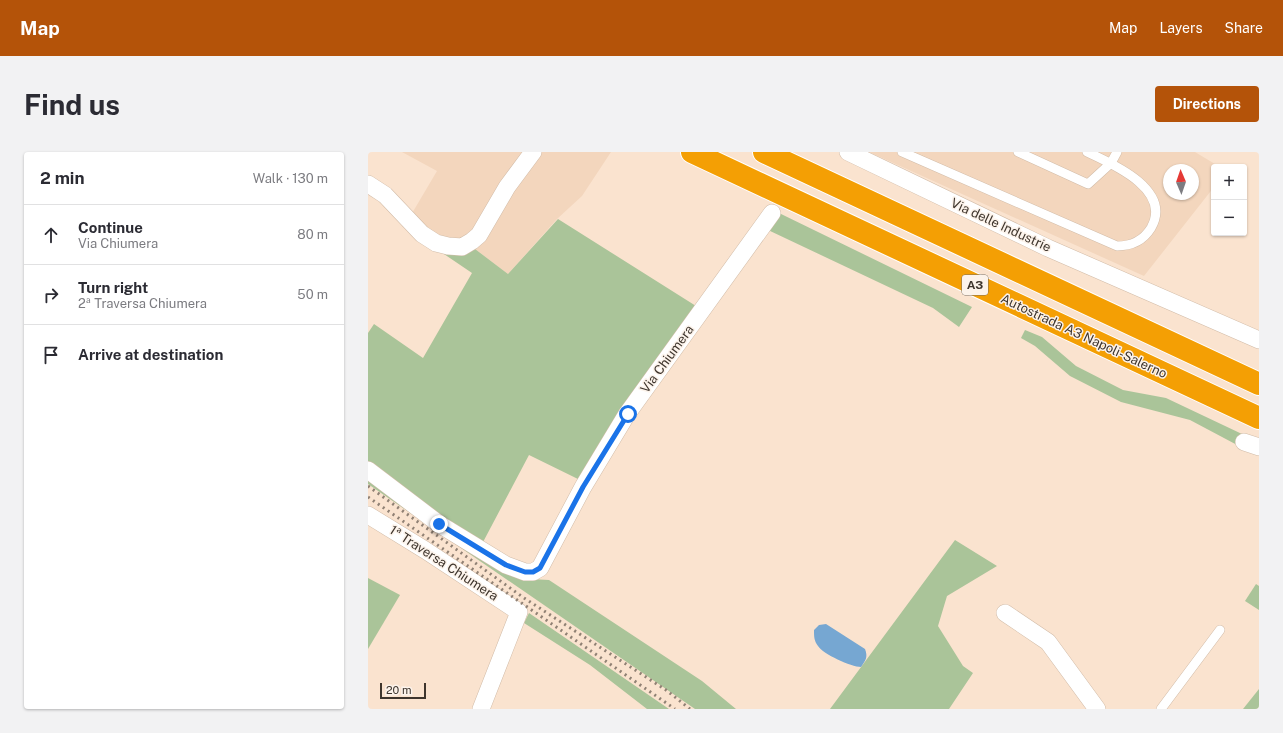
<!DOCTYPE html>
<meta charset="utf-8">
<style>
:root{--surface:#fff;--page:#f2f2f3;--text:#2b2b33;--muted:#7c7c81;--line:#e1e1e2;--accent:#b45309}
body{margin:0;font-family:"Public Sans",sans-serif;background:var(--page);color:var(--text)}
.controls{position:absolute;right:12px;top:12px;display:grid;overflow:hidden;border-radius:4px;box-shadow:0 1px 3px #0004}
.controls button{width:36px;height:36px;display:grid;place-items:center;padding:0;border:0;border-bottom:1px solid var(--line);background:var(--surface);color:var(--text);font:20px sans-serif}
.compass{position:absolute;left:795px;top:12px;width:36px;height:36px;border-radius:50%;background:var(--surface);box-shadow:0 1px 3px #0004;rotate:358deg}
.scale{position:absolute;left:12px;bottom:10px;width:46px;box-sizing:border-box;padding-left:4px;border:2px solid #3e352d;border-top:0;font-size:11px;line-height:14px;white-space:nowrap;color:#3e352d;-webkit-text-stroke:3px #fcf3eb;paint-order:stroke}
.stop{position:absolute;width:12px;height:12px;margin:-9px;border:3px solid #1a73e8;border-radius:50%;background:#fff}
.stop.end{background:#1a73e8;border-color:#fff;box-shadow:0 1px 4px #0008}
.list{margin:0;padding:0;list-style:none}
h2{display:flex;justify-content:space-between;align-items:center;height:52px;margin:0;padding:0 16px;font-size:17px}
h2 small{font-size:13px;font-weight:400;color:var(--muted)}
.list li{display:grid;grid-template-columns:26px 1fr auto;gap:12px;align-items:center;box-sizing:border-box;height:60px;padding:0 16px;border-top:1px solid var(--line)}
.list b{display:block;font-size:15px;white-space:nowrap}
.list p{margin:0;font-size:13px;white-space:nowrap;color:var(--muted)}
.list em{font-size:13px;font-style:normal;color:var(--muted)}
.icon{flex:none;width:22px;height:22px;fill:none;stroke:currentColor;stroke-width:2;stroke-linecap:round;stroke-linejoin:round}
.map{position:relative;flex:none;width:891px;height:557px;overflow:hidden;border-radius:4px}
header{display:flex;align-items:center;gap:24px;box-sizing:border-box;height:56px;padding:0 20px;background:var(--accent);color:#fff}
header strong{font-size:19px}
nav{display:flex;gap:22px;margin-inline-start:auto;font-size:14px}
.intro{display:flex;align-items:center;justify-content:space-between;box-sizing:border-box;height:96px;padding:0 24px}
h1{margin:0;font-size:28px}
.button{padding:10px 18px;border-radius:4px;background:var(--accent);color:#fff;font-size:14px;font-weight:700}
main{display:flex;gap:24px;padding:0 24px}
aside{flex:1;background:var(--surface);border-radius:4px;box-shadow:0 1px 3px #0004}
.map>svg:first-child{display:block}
.built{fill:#f3d6bd;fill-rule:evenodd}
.green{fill:#aac499}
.water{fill:#76a7d2}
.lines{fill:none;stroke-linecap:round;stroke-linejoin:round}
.lane-casing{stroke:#d2bca8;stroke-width:10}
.street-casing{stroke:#d2bca8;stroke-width:18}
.highway-casing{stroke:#fff;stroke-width:24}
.lane{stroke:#fff;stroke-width:9}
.street{stroke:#fff;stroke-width:17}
.highway{stroke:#f49f04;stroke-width:22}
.rail{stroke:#908174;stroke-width:3;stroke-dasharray:2 4;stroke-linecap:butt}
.route{stroke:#1a73e8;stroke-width:5}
.labels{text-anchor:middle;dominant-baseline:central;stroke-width:3;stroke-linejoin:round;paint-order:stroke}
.shield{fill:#fcf3eb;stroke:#776e66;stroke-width:1}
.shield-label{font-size:12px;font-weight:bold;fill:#3e352d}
.street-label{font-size:13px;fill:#3e352d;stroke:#fcf3eb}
</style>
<header>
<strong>Map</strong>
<nav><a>Map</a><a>Layers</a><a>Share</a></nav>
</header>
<div class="intro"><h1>Find us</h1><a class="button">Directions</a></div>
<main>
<aside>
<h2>2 min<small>Walk · 130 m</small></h2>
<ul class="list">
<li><svg class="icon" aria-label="ahead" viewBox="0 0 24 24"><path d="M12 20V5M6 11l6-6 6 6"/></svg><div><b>Continue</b><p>Via Chiumera</p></div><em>80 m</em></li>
<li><svg class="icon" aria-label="right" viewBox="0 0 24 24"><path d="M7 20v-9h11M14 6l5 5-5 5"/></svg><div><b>Turn right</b><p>2ª Traversa Chiumera</p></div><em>50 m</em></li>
<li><svg class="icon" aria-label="arrive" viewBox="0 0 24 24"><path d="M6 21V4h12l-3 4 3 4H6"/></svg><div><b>Arrive at destination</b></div></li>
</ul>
</aside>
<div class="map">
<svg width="891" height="557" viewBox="0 0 891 557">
<rect width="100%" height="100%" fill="#fae3cf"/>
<g class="built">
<polygon points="34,0 158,0 104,83 91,88 66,84 43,63 69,19"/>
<polygon points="174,0 243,0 214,44 189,67 140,122 107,97 117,86 144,41"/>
<path d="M501,0h326l25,15h-6v20l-70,89zM801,18h24v24h-24z"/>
</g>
<g class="green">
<polygon points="411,61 604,155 591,175 565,156 400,78"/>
<polygon points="190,67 328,154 212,328 161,303 114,392 0,312 0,181 6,172 55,206 104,121 73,100 92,101 107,97 140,122"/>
<polygon points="657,178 674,185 708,214 755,238 798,246 874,282 871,294 822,268 753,250 702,224 667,194 653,186"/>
<polygon points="0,324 162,427 181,428 334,529 368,557 327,557 0,332"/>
<polygon points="587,388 629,414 579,444 570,474 595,514 605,521 581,557 462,557"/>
<polygon points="0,426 32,443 0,497"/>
<polygon points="888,432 891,434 891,458 877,449"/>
<polygon points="161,461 301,557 279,557 222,513 156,471"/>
<polygon points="891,537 891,557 875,557"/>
</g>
<path class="water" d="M458,472l39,25c3,8 1,11 -4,18 -10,0 -38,-13 -43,-21 -4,-5 -4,-10 -4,-16l5,-5z"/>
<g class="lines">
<defs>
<g id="lane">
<path d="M534,0l215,94c14,0 26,-5 34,-18 22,-38 -38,-64 -64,-76"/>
<polyline points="650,0 720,32 743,11 749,0"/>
<polyline points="793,557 852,478"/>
</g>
<g id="street">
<polyline points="480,0 680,96 891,188"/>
<polyline points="0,32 17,43 54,82 68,91 80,94 94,95 104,89 111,83 139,35 165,0"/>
<polyline points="876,290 891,295"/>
<polyline points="0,318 71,372 138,413 157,420 165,420 172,416 215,335 259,262 404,61"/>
<polyline points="0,363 57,398 151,460 113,557"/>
<polyline points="637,461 680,490 729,557"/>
</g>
<g id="highway">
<polyline points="324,0 891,266"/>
<polyline points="396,0 891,232"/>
</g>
</defs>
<use href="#lane" class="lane-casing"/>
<use href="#street" class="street-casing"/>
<use href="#highway" class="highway-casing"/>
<use href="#lane" class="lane"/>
<use href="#street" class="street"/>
<use href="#highway" class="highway"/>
<g class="rail">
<polyline points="0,334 156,446 298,538 322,557"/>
<polyline points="0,345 307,557"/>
</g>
</g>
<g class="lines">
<polyline class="route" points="71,372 138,413 157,420 165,420 172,416 215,335 260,262"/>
</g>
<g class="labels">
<rect class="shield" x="594" y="123" width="26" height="20" rx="3"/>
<g class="shield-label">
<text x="607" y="133">A3</text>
</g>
<g class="street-label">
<text transform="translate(633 73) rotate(25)">Via delle Industrie</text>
<text transform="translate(716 184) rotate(25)">Autostrada A3 Napoli-Salerno</text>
<text transform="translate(299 207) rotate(-54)">Via Chiumera</text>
<text transform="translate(76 411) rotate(33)">1ª Traversa Chiumera</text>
</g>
</g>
</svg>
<div class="controls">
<button>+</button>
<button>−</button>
</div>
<svg class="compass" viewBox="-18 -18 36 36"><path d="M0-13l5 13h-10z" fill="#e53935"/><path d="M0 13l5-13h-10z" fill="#7c7c81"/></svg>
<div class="scale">20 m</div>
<div class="stop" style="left:260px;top:262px"></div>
<div class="stop end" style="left:71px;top:372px"></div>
</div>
</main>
